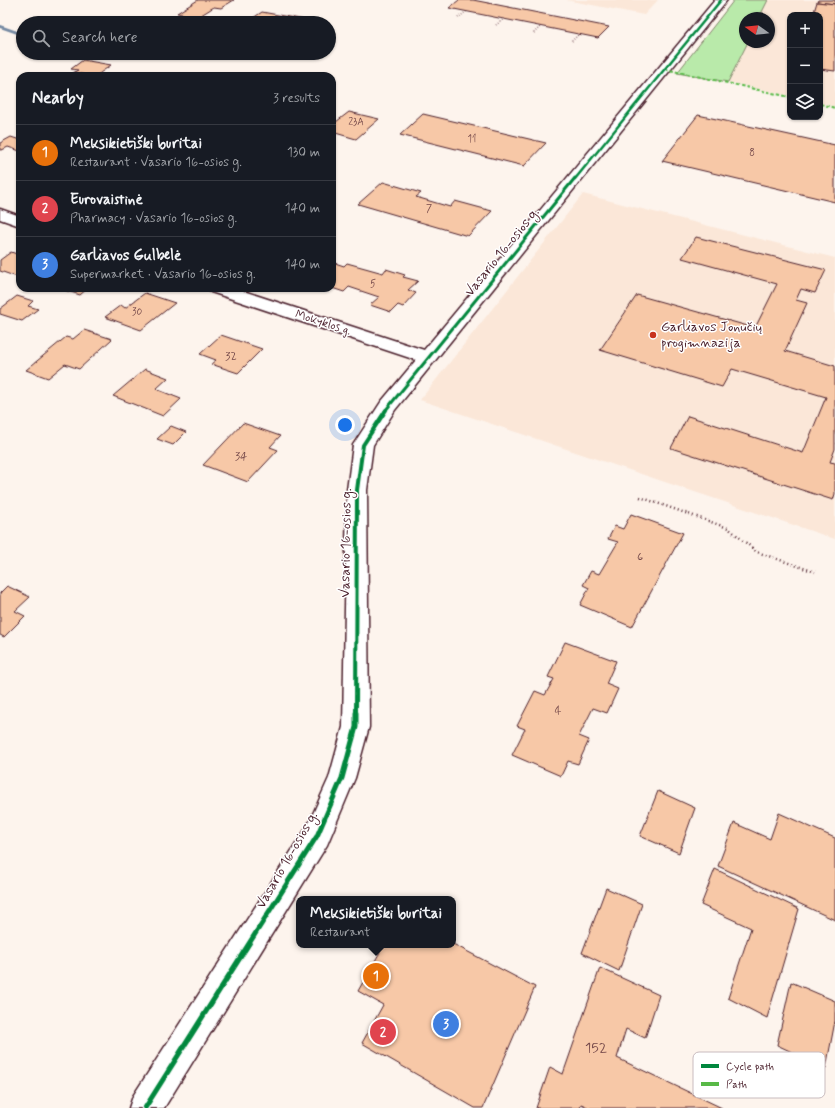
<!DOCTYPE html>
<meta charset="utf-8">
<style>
:root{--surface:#171b24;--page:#20242c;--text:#f1f3f6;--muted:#9ea1a6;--line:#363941;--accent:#c8321e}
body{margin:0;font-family:Mynerve,sans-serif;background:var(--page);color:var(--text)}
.controls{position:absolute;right:12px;top:12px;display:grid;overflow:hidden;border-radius:8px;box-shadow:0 1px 3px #0004}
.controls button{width:36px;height:36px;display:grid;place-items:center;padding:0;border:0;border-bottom:1px solid var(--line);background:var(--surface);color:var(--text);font:20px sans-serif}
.compass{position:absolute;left:739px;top:12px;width:36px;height:36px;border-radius:50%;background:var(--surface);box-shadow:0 1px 3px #0004;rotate:285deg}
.you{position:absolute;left:345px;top:425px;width:14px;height:14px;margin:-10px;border:3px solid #fff;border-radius:50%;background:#1a73e8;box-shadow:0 0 0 6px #1a73e833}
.badge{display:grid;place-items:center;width:26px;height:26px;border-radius:50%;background:var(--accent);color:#fff;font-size:13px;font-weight:700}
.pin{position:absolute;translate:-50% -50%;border:2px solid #fff;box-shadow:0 1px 4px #0006}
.popup{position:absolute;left:296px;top:896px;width:160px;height:52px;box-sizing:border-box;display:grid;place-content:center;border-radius:8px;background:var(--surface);filter:drop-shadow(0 1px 3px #0005);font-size:13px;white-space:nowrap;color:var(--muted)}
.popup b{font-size:15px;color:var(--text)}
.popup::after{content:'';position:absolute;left:50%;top:100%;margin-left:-8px;border:8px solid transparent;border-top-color:var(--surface)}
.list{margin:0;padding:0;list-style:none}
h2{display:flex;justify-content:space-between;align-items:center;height:52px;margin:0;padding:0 16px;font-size:17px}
h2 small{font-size:13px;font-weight:400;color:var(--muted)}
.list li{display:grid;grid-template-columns:26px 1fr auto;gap:12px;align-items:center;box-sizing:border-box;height:56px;padding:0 16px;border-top:1px solid var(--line)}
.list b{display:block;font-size:15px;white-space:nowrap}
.list p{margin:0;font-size:13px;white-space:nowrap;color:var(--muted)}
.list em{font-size:13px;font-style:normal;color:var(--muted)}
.icon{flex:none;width:22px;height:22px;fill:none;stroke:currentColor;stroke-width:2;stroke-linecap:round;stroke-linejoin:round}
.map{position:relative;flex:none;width:835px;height:1108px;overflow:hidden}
.search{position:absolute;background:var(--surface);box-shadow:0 1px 3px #0004;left:16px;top:16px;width:320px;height:44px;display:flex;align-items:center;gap:10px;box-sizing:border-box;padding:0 14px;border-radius:22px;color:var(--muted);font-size:15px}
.panel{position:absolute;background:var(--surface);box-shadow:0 1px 3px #0004;left:16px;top:72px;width:320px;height:220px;border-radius:12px}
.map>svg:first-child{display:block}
.built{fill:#fbe7d8}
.green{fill:#b9eaaa;stroke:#82846a}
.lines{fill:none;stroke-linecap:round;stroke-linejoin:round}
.stream{fill:#7589a2;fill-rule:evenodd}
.building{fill:#f7c8a7;stroke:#4a1f2b}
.street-casing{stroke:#4a1f2b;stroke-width:3}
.path-far1{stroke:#4a1f2b;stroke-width:1.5;stroke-dasharray:0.5 2;stroke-linecap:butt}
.path{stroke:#4a1f2b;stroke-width:2.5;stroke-dasharray:1 3;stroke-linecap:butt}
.street{fill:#fff;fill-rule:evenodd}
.quiet{stroke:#58b947;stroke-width:2;stroke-dasharray:3.5 2;stroke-linecap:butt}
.cycleway-far3-casing{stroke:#fff;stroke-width:4}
.cycleway-far2-casing{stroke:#fff;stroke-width:5}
.cycleway-far1-casing{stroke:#fff;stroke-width:6}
.cycleway-casing{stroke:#fff;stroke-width:8}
.cycleway-far3{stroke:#00873e;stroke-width:2.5}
.cycleway-far2{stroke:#00873e;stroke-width:3}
.cycleway-far1{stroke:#00873e;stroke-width:4}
.cycleway{stroke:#00873e;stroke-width:5}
.poi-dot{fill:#c8321e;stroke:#fff;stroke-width:1.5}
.labels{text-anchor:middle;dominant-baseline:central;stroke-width:3;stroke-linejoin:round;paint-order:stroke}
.far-number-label{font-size:10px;fill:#75494a}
.far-street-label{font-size:12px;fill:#4a1f2b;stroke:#fff}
.number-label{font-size:12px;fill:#75494a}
.street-label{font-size:14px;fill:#4a1f2b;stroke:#fff}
.poi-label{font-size:14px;fill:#4a1f2b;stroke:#fff;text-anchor:start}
.near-number-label{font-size:14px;fill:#75494a}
.key{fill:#fff;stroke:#c9bcbf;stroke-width:1}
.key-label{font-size:11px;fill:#4a1f2b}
</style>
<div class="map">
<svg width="835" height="1108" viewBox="0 0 835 1108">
<rect width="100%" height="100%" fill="#fdf4ed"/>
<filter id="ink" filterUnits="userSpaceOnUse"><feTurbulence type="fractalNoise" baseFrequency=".025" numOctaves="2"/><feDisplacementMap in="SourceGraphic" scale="8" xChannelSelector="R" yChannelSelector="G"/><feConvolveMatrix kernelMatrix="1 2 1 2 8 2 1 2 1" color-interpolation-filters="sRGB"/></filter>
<g filter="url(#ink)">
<g class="built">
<polygon points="566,0 658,0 644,15"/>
<polygon points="768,0 835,0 835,107 820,103 820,15 790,15 790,96 728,82 748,42 769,42 769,18 759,18"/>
<polygon points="583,194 835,258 835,539 420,400"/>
</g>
<polygon class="green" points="734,0 768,0 759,18 745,18 745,42 748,42 728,82 677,73"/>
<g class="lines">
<polygon class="stream" points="0,25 23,33 23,36 0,28"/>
</g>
<g class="building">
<polygon points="198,0 234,0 221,8 214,7 198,17 177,13"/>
<polygon points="459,0 473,0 609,27 598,38 449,8"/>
<polygon points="818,0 835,0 835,4 817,2"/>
<polygon points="817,2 835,4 835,71 820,69 820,15 813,15"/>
<polygon points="262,12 322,23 247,22"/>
<polygon points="83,60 111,65 96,76 73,73 78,70 71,69"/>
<polygon points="349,112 379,119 356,139 332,132 332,125"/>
<polygon points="423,114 546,143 524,166 400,135"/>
<polygon points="698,115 835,145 835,202 662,161"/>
<polygon points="11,137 20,140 20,151 8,147 2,150 0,150 0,143"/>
<polygon points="383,182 421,193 416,197 450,207 455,201 492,211 468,236 358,204"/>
<polygon points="696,237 826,270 815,293 801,289 796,300 807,303 785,351 835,366 835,449 830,462 835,463 835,494 833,500 671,448 688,416 803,453 826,397 732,369 722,387 600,350 637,295 755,328 777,284 682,258"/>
<polygon points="11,252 20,255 20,278 0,271 0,260"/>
<polygon points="332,262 344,266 347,263 383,273 386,269 405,275 403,277 418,281 408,290 416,293 403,307 398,305 391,312 370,305 379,297 349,287 344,292 332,288"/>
<polygon points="58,288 88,288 80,295"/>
<polygon points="145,293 175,303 141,330 105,317 121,305 125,308"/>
<polygon points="17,296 33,301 28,306 38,309 22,321 0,314 0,309"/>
<polygon points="84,330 112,339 79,369 65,364 48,378 26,370 66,337 73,339"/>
<polygon points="221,335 262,349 238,373 211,364 216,360 200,354"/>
<polygon points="145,369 168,378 156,389 181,399 163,416 113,396"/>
<polygon points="243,423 280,436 270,447 278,450 248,482 203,465"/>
<polygon points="171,426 186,432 173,445 157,439"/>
<polygon points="631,514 683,533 632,627 580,605 589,588 583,585 591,571 599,574 618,542 608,539 615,526 623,529"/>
<polygon points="7,586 30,597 15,611 25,616 4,637 0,635 0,593"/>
<polygon points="565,642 616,661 606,684 618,689 607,713 593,708 579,736 589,740 578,764 568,761 561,776 512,755 525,729 517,726 535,691 545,695 554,679 548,677"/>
<polygon points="658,791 695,808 679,853 640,836"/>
<polygon points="779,813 835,838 835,920 718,866 734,823 770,839"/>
<polygon points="715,869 799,909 767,1018 728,998 751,928 701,905"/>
<polygon points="606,888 642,904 619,971 582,953"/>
<polygon points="453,944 535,987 483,1108 475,1108 362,1043 383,1005 358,991 384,945"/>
<polygon points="600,968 659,995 645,1038 626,1029 617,1058 722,1108 590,1108 581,1104 580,1108 536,1108 550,1067 563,1074"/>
<polygon points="791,982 835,1001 835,1021 826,1068 777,1045"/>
</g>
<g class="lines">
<defs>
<g id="street">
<polygon points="715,0 727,0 395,410 373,445 367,490 369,727 355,778 327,845 164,1108 129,1108 133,1096 307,827 329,778 343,727 347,490 353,445 381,402 416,360 211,292 209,288 234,288 424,350"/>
<polygon points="0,209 20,216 20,226 0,219"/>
</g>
</defs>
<use href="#street" class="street-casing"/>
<g class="path-far1">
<polyline points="458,18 467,11"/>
<polyline points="496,25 504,19"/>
<polyline points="534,33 541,26"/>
<polyline points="572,41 579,34"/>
</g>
<polyline class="path" points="640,497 728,528 757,552 815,572"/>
<use href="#street" class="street"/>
<g class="quiet">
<polyline points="665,69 790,97"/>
<polyline points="820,104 835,108"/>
</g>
<defs>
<polyline id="cycleway-far3" points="575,179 721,0"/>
<polyline id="cycleway-far2" points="385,411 575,178"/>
<polyline id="cycleway-far1" points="356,714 357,490 363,445 386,410"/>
<polyline id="cycleway" points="145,1108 317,836 342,778 356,727 356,713"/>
</defs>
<use href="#cycleway-far3" class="cycleway-far3-casing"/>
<use href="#cycleway-far2" class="cycleway-far2-casing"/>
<use href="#cycleway-far1" class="cycleway-far1-casing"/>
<use href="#cycleway" class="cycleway-casing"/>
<use href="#cycleway-far3" class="cycleway-far3"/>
<use href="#cycleway-far2" class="cycleway-far2"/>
<use href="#cycleway-far1" class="cycleway-far1"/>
<use href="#cycleway" class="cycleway"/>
</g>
</g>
<circle class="poi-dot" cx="653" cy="335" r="4"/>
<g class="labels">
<g class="far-number-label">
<text x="356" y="122">23A</text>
<text x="472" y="139">11</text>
<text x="752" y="153">8</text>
<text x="429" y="209">7</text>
<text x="373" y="284">5</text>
<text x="137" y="312">30</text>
</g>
<g class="far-street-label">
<text transform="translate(323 323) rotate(18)">Mokyklos g.</text>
</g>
<g class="number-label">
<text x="231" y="357">32</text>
<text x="241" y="457">34</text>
<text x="640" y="557">6</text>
<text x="558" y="711">4</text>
</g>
<g class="street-label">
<text transform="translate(502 252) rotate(-51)">Vasario 16-osios g.</text>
<text transform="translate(346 543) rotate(-89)">Vasario 16-osios g.</text>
<text transform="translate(287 860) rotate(-60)">Vasario 16-osios g.</text>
</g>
<g class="poi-label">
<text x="661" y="327">Garliavos Jonučių<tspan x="661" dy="16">progimnazija</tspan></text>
</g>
<g class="near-number-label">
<text x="596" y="1048">152</text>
</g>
</g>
<rect x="693" y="1052" width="132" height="46" rx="6" class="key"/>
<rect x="701" y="1064" width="18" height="4" fill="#00873e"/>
<rect x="701" y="1082" width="18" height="4" fill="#58b947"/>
<g class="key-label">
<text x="726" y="1070">Cycle path</text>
<text x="726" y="1088">Path</text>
</g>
</svg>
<div class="controls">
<button>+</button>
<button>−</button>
<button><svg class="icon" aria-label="layers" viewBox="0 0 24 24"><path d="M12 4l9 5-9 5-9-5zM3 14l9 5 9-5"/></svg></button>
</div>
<svg class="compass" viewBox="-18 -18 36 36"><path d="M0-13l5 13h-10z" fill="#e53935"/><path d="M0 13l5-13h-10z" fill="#9ea1a6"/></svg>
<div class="you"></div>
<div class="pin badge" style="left:376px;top:976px;background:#e8710a">1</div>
<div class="popup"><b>Meksikietiški buritai</b>Restaurant</div>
<div class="pin badge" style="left:383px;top:1032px;background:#e0444e">2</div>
<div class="pin badge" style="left:446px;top:1024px;background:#3f7fe0">3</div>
<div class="search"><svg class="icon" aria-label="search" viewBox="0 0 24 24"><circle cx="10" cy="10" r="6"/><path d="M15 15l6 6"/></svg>Search here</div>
<section class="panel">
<h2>Nearby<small>3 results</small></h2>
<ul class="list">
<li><span class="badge" style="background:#e8710a">1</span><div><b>Meksikietiški buritai</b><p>Restaurant · Vasario 16-osios g.</p></div><em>130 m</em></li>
<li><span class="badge" style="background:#e0444e">2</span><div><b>Eurovaistinė</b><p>Pharmacy · Vasario 16-osios g.</p></div><em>140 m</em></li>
<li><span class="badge" style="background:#3f7fe0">3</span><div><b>Garliavos Gulbelė</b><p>Supermarket · Vasario 16-osios g.</p></div><em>140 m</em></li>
</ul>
</section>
</div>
